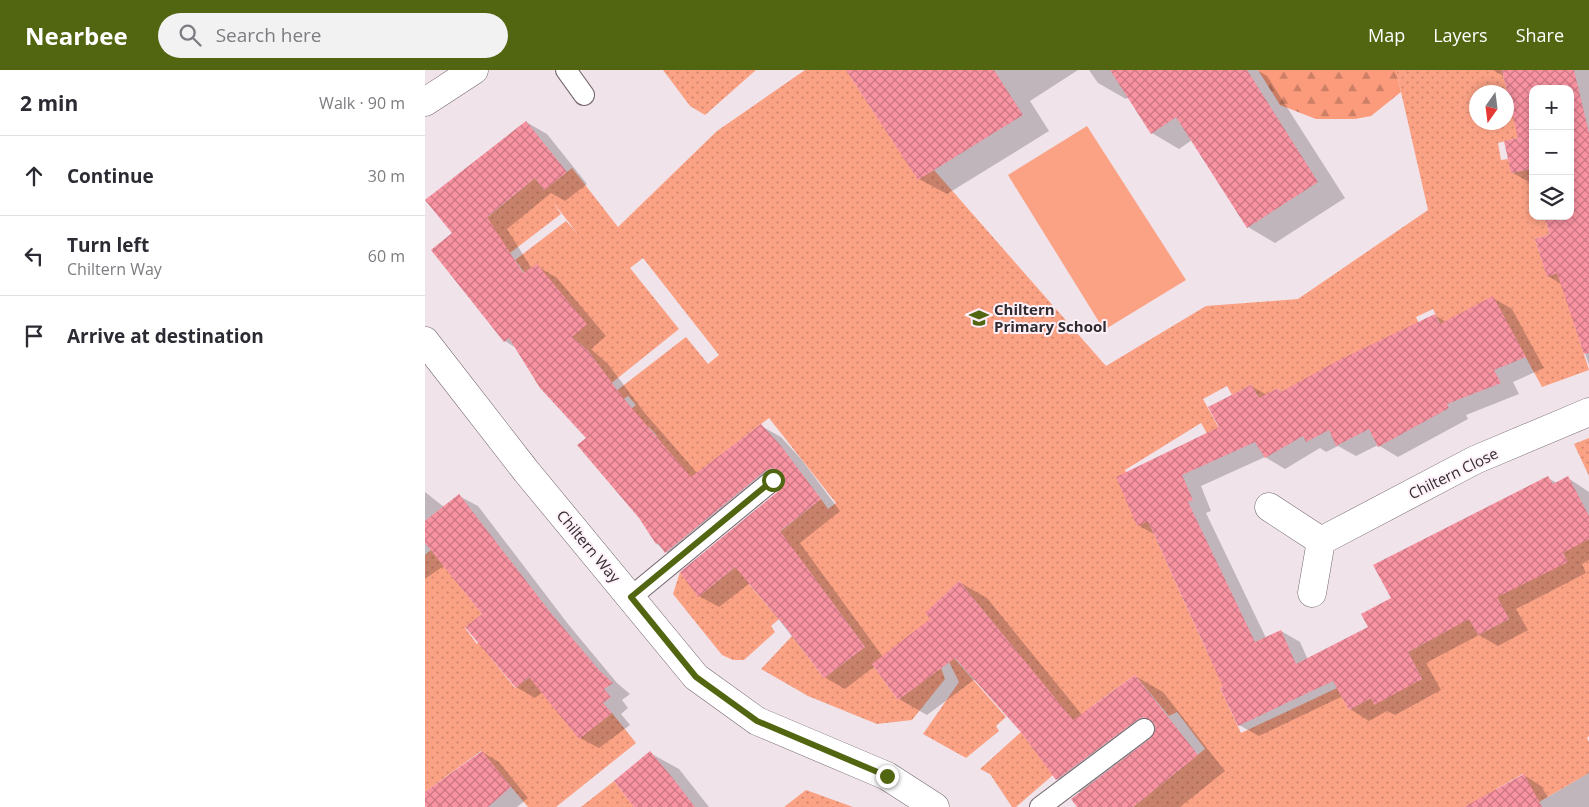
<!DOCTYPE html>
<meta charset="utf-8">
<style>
:root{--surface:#fff;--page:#f2f2f3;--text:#2b2b33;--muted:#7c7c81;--line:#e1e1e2;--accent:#526510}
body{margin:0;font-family:"Open Sans",sans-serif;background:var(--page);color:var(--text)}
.controls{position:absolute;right:15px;top:15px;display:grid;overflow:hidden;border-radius:10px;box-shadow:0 2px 8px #0003}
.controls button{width:45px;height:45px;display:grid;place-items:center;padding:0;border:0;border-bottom:1px solid var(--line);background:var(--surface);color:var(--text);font:25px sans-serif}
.compass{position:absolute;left:1044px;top:15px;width:45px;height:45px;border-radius:50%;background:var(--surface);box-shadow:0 2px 8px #0003;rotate:194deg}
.stop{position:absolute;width:15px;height:15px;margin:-11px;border:4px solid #526510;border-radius:50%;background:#fff}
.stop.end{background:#526510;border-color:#fff;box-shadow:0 1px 5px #0008}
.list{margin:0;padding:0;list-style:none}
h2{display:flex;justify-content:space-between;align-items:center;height:65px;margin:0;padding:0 20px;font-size:21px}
h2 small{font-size:16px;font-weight:400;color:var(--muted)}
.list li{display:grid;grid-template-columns:32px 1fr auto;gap:15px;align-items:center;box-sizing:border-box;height:80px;padding:0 20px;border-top:1px solid var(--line)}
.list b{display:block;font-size:19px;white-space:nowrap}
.list p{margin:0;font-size:16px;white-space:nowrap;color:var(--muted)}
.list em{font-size:16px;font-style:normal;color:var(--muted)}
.icon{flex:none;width:28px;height:28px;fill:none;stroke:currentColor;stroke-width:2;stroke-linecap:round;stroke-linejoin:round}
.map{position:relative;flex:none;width:1164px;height:737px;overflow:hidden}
header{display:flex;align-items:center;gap:30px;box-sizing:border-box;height:70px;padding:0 25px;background:var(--accent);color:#fff}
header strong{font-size:24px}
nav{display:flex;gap:28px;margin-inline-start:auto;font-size:18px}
.search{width:350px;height:45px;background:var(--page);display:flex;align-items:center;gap:12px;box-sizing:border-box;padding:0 18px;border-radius:28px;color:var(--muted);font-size:19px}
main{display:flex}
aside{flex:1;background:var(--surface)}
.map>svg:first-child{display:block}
.green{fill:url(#green-dots);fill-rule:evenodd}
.forest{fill:url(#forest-firs)}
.pitch{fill:#fba285}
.shadow{fill:#0003}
.building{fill:url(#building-cross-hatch)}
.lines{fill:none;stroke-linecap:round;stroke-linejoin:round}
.service-casing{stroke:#71656c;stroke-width:22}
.minor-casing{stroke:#71656c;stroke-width:29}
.service{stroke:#fff;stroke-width:20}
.minor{stroke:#fff;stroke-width:28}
.route{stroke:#526510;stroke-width:6}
.labels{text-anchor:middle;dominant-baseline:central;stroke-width:4;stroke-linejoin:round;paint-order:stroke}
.poi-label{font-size:15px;font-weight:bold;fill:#302b2e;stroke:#fef0f8;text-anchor:start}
.street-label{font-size:15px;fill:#302b2e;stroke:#fef0f8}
</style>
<header>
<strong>Nearbee</strong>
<div class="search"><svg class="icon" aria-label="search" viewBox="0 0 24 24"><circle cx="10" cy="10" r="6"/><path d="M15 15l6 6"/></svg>Search here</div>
<nav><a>Map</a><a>Layers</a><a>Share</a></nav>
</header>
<main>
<aside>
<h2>2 min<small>Walk · 90 m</small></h2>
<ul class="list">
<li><svg class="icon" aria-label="ahead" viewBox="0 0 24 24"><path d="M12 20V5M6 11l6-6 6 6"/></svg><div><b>Continue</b></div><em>30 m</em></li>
<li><svg class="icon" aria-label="left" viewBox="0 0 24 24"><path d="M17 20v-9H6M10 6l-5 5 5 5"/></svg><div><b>Turn left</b><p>Chiltern Way</p></div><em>60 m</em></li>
<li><svg class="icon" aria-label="arrive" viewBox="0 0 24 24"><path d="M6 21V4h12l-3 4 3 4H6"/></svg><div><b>Arrive at destination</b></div></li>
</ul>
</aside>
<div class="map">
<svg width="1164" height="737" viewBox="0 0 1164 737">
<defs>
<pattern id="green-dots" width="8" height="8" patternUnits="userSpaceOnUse" patternTransform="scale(1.25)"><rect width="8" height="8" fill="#fba285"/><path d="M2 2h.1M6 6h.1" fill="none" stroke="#cc846d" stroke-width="1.8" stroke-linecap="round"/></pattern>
<pattern id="forest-firs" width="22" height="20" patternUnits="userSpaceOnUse" patternTransform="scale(1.25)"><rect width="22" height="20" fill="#fc9b7b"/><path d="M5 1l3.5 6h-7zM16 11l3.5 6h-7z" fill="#cc7f65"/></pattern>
<pattern id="building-cross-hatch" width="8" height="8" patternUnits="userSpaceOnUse" patternTransform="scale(1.25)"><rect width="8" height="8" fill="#f992a1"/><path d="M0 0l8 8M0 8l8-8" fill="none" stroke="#ca7784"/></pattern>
</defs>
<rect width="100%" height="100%" fill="#f0e3ea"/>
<g class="green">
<polygon points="238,0 331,0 280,45 265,36"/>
<path d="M380,0h41l72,109 16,-9 172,196 100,-60 92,-7 130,-89 -32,-140h106l8,34 19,31 -31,8 3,17 7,-1 4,14 21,-5v48h11l6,18 -15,5 12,37 23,-7 16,49 -12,5 15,47 -47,17 -49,-90 -50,33 -10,-21 -17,8 5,11 -140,64 -3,-4 -18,11 -9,-14 -19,10 -5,-9 -24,13 22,40 -12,5 -12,-21 -76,47 83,184 43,-20 3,8 -16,38 -18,8 21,45 96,-45 12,22 22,-12 51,-19 -14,-27 44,-24 10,-23 16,30 31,-16 -14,-25 72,-33 -9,-18 31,-4v197l-2,2 2,4v31l-50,29 -16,-28 -27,15 9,18h-372l72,-58 -28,-37 -8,4 -34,-41 -43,31 18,25 -18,13 -133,-163 -33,32 14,19 -68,32 26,36 43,-32 4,11 -33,41 -35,4 -69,-28 -47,-27 31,-33 32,42 41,-31 -72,-98 -44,35 30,35 -8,7 4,6 -31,28h-11l-11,-5 -49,-61 7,-22 19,24 122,-97 7,10 8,-6 -67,-85 -89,68 -31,-42 8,-8 -8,-9 -8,6 -16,-19 11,-9 -8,-9 -10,7 -7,-8 75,-58 22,27 11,-9 -76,-97 -13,10 49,61 -75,60 2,-14 -18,-24 -16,-14 -57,-77 51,-39 11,12 -24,-31 8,12 -77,59v-53l51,-42 9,12 28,-22 46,59 99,-96zM1052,22h30v30h-30z"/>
<polygon points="1164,368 1164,406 1149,374"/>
<polygon points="6,480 57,544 40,558 52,574 58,568 66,588 90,618 105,607 155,668 187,643 211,673 131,737 103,737 56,681 0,722 0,485"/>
<polygon points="529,588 581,647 571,656 574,661 541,688 498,664 534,612 524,592"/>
<polygon points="596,662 628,705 591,737 587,737 565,704 555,699"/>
<polygon points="189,711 209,737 156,737"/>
<polygon points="381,720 428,737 359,737"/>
</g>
<polygon class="forest" points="833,0 971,0 976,22 946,46 930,49 891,49 855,35"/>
<polygon class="pitch" points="662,56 761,210 679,260 583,105"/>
<g class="shadow">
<polygon points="422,0 653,0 605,31 624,61 522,124 494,109"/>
<polygon points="664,0 832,0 842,6 920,128 850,173 823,157 767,70 754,79 727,63 704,27 701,29 673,13"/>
<polygon points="1068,0 1164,0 1164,295 1136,214 1123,206 1126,165 1145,146 1145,19 1108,19 1108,113 1106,113 1088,103 1095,69 1080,7"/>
<polygon points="101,52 122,64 162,114 140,131 126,123 82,159 107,199 112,196 132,208 181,266 166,279 183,294 219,342 273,404 336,356 356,367 376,389 415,441 375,473 458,587 507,549 534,512 562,528 657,645 710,606 738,622 800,701 755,737 653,737 656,723 632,709 597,661 550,609 502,645 474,629 450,596 420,619 399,607 325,513 294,537 274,526 357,420 359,414 261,494 241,482 232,474 163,368 91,278 80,271 7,180 29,163"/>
<polygon points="1068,228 1087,239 1119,298 1088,312 1094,324 1041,345 1043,349 973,387 953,375 931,386 913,376 901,382 895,378 860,399 840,387 776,416 786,441 781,443 841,568 856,561 875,572 883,590 945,557 968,528 1123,408 1132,413 1143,408 1164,422 1164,490 1157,494 1161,503 1091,539 1103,560 1073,576 1054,565 1001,593 1016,620 970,645 962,641 944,651 925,639 918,626 834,666 814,655 800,617 732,466 713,455 795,358 826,316 842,325 853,320 858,322 1010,245 1021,252"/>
<polygon points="0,422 19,437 34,426 53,436 143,554 192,613 205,624 197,630 203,638 196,644 205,655 174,678 155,668 118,622 110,628 91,617 59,545 20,495 0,509"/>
<polygon points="57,682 74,692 103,728 92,737 0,737 0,725"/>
<polygon points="225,683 254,699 284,737 211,737"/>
<polygon points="1164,703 1164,737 1082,737 1099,705 1116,716 1123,727"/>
</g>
<g class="building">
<polygon points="421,0 569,0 598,45 493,110"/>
<polygon points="685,0 822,0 893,112 822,158 751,47 726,64"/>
<polygon points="1077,0 1149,0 1164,63 1164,283 1159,284 1132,203 1122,207 1110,169 1125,164 1119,146 1145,146 1145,19 1108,19 1108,109 1105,99 1086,103 1079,71 1093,68"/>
<polygon points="101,51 142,102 119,120 110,108 62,147 98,203 112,194 162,254 147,267 163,281 199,329 266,407 336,354 356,376 396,429 355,461 440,577 399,608 359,555 310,497 273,527 255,502 356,419 360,409 357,402 347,398 340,401 240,483 233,473 231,474 214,448 152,375 161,368 115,318 84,268 79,272 6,180 27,163 0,130"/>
<polygon points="1068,226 1101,287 1069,300 1076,313 1022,334 1024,338 953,377 944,359 911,376 904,360 881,372 878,366 840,388 830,372 757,405 768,430 763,432 830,572 856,560 871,594 943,557 936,544 966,528 948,495 1123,406 1128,414 1143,406 1164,446 1164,469 1138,483 1143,492 1072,527 1084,549 1053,565 1044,549 983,582 997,609 949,635 946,628 924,640 908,611 813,656 795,618 798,617 723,451 712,456 691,407 794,357 783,337 826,315 834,328 853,318 856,322 910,292 1010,244 1015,254"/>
<polygon points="34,424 125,542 174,600 188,613 179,619 186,627 178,633 187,643 154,669 104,607 91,618 40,557 57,544 0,473 0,451"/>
<polygon points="534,511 648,650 710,605 773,685 708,737 652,737 646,729 726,668 731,658 728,652 718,647 712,650 631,710 596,662 530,588 473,630 447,594 505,549 500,543"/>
<polygon points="57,681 86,717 63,737 0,737 0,722"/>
<polygon points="225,681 246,706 270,737 209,737 189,711"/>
<polygon points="1099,704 1117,737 1039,737"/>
</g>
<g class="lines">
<defs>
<g id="service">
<polyline points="141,0 159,25"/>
<polyline points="206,527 348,410"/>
<polyline points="615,737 719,659"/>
</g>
<g id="minor">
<polyline points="0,32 49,0"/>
<polyline points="0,271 101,401 271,607 332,651 462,706 510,737"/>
<polyline points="844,437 896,471"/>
<polyline points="887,523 896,471 1050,390 1164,342"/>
</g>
</defs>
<use href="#service" class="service-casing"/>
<use href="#minor" class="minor-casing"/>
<use href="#service" class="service"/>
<use href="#minor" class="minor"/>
</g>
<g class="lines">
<polyline class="route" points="348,410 206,527 271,607 332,651 462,706"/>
</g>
<defs>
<symbol id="school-bare" viewBox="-9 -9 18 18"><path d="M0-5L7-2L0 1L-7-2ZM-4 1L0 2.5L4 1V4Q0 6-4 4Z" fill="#526510" stroke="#fef0f8" stroke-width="2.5" paint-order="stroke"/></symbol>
</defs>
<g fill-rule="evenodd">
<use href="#school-bare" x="540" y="234" width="28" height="28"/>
</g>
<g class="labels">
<g class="poi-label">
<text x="569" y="239">Chiltern<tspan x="569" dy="17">Primary School</tspan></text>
</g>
<g class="street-label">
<text transform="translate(1028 403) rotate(-26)">Chiltern Close</text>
<text transform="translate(164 476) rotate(50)">Chiltern Way</text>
</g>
</g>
</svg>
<div class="controls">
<button>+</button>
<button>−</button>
<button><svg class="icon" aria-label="layers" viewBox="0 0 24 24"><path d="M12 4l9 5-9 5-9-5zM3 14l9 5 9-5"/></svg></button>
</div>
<svg class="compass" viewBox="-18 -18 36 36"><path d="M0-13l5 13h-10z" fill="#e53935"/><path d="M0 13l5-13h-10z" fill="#7c7c81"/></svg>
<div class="stop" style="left:348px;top:410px"></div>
<div class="stop end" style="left:462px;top:706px"></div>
</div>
</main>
